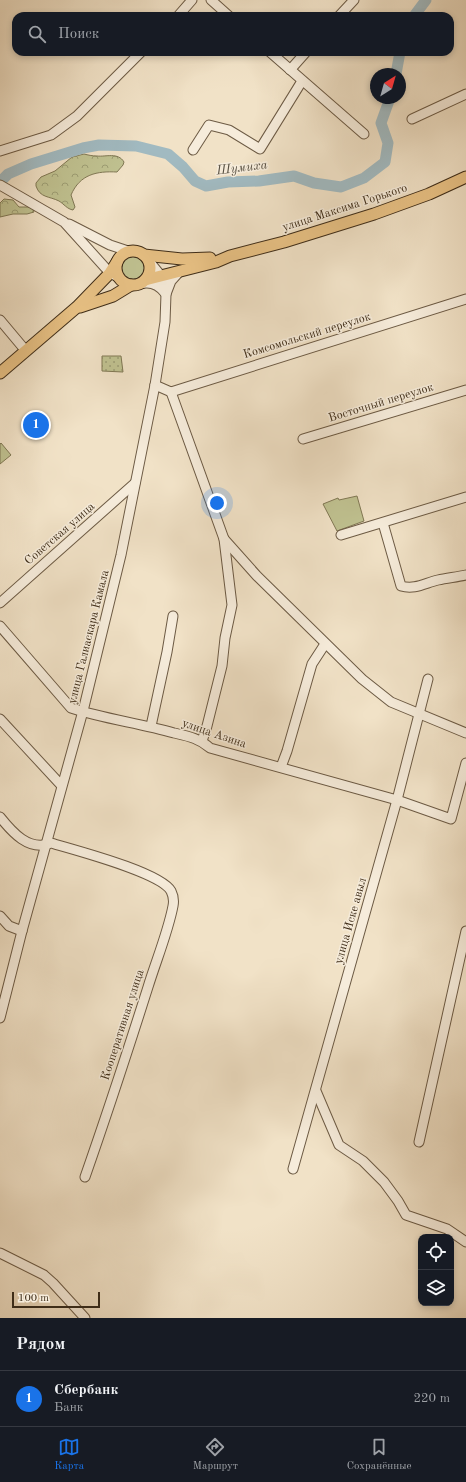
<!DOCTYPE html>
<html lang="ru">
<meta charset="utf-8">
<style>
:root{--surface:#171b24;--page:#20242c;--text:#f1f3f6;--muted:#9ea1a6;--line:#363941;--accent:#1a73e8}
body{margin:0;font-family:"Old Standard TT",serif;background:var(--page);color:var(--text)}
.controls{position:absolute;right:12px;bottom:12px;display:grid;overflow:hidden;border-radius:8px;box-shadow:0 2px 6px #0003}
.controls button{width:36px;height:36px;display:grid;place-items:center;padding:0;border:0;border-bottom:1px solid var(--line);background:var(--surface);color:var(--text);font:20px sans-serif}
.compass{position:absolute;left:370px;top:68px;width:36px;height:36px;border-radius:50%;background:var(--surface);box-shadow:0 2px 6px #0003;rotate:37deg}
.scale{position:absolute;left:12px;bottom:10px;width:88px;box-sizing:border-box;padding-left:4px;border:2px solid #3f2d18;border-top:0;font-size:11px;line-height:14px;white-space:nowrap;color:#3f2d18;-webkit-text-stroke:3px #f6ecdb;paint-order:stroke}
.you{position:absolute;left:217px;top:503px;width:14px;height:14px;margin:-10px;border:3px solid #fff;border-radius:50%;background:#1a73e8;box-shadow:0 0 0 6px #1a73e833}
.badge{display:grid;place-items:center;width:26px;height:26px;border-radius:50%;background:var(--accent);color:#fff;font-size:13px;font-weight:700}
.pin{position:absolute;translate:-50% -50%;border:2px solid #fff;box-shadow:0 1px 4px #0006}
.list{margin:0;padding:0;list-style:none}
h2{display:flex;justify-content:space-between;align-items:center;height:52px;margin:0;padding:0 16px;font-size:17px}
h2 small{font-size:13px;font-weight:400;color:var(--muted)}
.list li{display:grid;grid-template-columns:26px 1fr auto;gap:12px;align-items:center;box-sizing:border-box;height:56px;padding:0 16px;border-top:1px solid var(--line)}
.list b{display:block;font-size:15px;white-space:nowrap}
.list p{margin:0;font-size:13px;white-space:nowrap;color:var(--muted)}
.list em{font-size:13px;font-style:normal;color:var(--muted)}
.icon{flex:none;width:22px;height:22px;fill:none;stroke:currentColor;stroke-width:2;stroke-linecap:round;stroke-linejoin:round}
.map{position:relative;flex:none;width:466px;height:1318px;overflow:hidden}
.search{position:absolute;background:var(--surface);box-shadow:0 2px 6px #0003;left:12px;right:12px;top:12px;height:44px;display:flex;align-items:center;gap:10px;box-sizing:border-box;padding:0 14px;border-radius:12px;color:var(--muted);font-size:15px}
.sheet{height:108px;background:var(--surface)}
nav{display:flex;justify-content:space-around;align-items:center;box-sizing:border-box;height:56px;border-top:1px solid var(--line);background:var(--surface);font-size:11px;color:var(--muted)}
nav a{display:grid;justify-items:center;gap:2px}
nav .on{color:var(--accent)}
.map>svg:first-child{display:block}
.grass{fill:#c0c291;stroke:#807854}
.forest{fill:url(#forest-crowns);stroke:#807854}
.park{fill:url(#park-dots);stroke:#807854}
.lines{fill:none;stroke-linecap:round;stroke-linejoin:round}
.river{stroke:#a1bac1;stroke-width:11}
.minor-casing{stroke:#6c5a44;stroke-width:11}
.major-casing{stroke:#3f2d18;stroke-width:13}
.minor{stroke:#f6ecdb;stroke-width:9}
.major{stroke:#e8c184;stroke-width:11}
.labels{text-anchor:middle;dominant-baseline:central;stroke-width:3;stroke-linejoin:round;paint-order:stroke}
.street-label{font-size:12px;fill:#3f2d18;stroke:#f6ecdb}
.water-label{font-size:13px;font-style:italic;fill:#585042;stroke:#f6ecdb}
</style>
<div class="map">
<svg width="466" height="1318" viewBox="0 0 466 1318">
<defs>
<pattern id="forest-crowns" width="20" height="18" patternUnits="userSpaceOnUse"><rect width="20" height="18" fill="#c0c291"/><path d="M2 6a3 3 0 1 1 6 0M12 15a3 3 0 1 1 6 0" fill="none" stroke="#9d9e75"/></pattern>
<pattern id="park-dots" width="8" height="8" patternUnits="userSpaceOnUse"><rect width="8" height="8" fill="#c0c291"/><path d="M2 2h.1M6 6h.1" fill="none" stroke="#9d9e75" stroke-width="1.8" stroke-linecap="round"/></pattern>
</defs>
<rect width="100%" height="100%" fill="#f1e2c7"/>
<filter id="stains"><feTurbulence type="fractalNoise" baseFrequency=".005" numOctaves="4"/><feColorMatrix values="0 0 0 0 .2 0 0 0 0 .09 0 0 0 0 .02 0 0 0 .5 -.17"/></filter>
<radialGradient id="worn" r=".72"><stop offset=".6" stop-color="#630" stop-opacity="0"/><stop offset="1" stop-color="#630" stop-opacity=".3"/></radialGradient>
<g class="grass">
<circle cx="133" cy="267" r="13"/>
<polygon points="1,443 11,455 0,464 0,444"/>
<polygon points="357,496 364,521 337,531 323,504 338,498 339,500"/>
</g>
<g class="forest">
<path d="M84,154c4,1 8,2 13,2 9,1 21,-4 27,6l-1,3 -6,7c-20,-1 -37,2 -46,23l4,12 -2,3c-6,-1 -9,-6 -14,-9 -10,-5 -19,-3 -23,-15v-3l5,-6 14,-6 17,-14z"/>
<polygon points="4,199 13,200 19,207 30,207 33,209 34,212 27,214 13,214 0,217 0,203"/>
</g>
<polygon class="park" points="102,356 121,356 123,372 102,371"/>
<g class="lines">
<g class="river">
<polyline points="414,16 426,0"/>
<polyline points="396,74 400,52"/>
<polyline points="0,182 8,174 31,164 83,148 99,145 136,146 168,154 183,167 195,181 206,186 228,182 259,181 294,176 314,183 341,187 364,178 385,162 388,143 381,123 390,98"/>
</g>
<defs>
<g id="minor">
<polyline points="211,0 229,16"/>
<polyline points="178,16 192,0"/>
<polyline points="339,16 354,0"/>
<polyline points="270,52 364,134"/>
<polyline points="290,70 306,52"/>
<polyline points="412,119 466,94"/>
<polyline points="193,150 209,125 229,130 260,149 302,81"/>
<polyline points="0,151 51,135 77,116 141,52"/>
<polyline points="0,185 64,222 110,273 118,277"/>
<polyline points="69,224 110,245 128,251"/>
<path d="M140,284c10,-3 19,1 25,9"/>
<polyline points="166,294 171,281 180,271"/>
<polyline points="0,320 26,351"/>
<polyline points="155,385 171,392 466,299"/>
<polyline points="171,392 224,539 232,605 225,638 222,666 207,726 202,741"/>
<polyline points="303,439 466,390"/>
<path d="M383,523l18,63c14,4 24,-3 37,-6 9,-2 19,-3 28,-5"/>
<polyline points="341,535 466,497"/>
<polyline points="224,539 257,576 362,679 391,702 466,733"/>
<polyline points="0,603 135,483"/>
<path d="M0,626l71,82c33,11 69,15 103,25 13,3 25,5 36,15l187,52 54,19 15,-56"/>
<polyline points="0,719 61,785"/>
<polyline points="151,726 167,652 173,616"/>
<polyline points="281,767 287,751 312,664 325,644"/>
<path d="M0,817c12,15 29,35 51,26 23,7 109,29 120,48 2,4 3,10 2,15 -5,26 -17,55 -25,81 -20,63 -41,127 -63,190"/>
<polyline points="0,916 9,926 22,931"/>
<polyline points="0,1018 22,931 83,711 121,555 155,385 165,322 166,294 162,277 149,261"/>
<polyline points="316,1091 339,1145 363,1161 384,1182 398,1201 406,1215 447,1229 466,1242"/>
<polyline points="419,1142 466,931"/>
<polyline points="293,1169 397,800 428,679"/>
<polyline points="0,1253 44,1275 53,1283 85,1318"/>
</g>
<g id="major">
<circle cx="133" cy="268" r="17"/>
<polyline points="144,255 182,259 210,258"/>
<polyline points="145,280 216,262 230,256 284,242 374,214 429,194 466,177"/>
<polyline points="80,307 113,296 131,285"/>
<polyline points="0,373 77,307 110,273 117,262"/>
</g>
</defs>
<use href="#minor" class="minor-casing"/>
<use href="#major" class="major-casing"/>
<use href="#minor" class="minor"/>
<use href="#major" class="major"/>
</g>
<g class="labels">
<g class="street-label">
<text transform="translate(345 208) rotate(-18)">улица Максима Горького</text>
<text transform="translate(307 336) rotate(-17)">Комсомольский переулок</text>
<text transform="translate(381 403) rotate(-17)">Восточный переулок</text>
<text transform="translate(60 534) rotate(-41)">Советская улица</text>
<text transform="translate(89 637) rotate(-76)">улица Галиаскара Камала</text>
<text transform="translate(214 734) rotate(19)">улица Азина</text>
<text transform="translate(351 921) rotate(-74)">улица Иске авыл</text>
<text transform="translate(123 1025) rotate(-72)">Кооперативная улица</text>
</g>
<g class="water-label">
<text transform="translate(242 168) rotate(-7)">Шумиха</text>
</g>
</g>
<rect width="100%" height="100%" filter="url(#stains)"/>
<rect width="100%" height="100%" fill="url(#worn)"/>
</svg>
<div class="controls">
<button><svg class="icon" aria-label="locate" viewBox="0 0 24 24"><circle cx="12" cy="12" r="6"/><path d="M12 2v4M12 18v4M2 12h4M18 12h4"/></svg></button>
<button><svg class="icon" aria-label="layers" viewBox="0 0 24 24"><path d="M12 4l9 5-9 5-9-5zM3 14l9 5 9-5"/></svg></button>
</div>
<svg class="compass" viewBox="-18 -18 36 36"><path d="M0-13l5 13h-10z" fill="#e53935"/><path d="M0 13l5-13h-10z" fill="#9ea1a6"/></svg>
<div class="scale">100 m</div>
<div class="you"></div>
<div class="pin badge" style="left:36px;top:425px">1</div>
<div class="search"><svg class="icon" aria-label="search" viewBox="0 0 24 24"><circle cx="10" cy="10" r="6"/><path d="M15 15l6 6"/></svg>Поиск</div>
</div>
<section class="sheet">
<h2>Рядом<small></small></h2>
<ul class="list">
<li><span class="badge">1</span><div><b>Сбербанк</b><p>Банк</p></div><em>220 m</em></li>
</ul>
</section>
<nav>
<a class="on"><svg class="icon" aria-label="map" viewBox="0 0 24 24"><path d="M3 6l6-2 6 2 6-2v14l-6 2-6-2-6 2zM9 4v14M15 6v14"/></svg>Карта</a>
<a><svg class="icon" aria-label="directions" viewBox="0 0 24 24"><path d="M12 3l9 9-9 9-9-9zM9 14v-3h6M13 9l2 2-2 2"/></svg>Маршрут</a>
<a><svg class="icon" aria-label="saved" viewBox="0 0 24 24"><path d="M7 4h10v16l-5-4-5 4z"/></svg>Сохранённые</a>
</nav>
